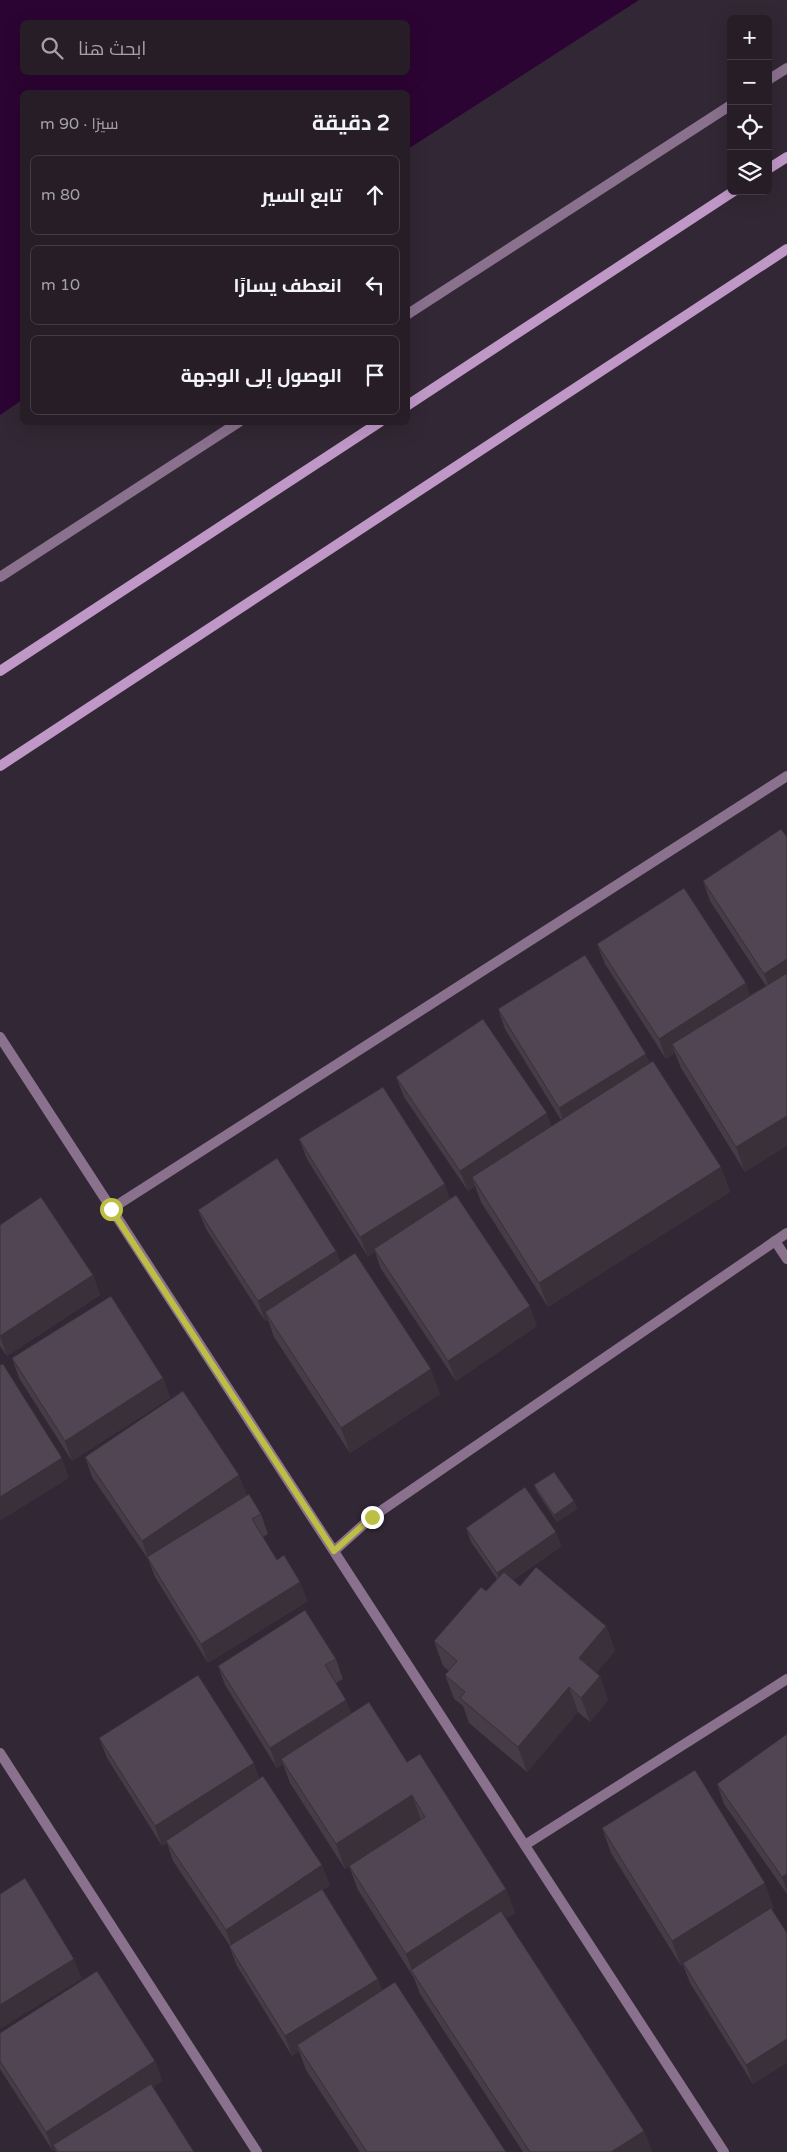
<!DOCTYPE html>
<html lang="ar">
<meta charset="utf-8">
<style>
:root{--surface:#261d27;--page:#2e262f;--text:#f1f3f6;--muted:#a4a2a7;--line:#423b44}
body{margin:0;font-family:"Varela Round",Cairo,sans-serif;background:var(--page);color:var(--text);direction:rtl}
.controls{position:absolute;right:15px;top:15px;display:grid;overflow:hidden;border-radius:8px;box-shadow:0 5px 20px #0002}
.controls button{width:45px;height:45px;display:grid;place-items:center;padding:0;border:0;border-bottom:1px solid var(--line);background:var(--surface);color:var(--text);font:25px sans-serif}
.stop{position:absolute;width:15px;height:15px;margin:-11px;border:4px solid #bcbf44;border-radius:50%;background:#fff}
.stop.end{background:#bcbf44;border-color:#fff;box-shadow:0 1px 5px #0008}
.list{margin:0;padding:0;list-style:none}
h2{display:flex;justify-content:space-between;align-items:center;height:65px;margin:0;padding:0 20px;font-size:21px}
h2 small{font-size:16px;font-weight:400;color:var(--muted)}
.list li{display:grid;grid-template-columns:32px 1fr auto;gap:15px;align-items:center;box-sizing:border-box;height:80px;margin:0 10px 10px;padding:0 10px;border:1px solid var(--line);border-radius:8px}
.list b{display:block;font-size:19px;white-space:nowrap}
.list em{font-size:16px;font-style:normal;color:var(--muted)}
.icon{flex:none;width:28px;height:28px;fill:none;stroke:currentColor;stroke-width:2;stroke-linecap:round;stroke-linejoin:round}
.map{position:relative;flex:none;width:787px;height:2152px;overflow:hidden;direction:ltr}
.search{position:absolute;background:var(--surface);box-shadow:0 5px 20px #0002;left:20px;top:20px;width:390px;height:55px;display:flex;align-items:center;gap:12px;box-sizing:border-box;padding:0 18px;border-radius:8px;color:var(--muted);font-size:19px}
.panel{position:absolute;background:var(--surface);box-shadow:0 5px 20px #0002;left:20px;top:90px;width:390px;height:335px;border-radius:8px;direction:rtl}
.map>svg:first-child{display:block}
.water{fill:#2c0433;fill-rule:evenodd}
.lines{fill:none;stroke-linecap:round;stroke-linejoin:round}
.lane{stroke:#8a718e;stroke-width:10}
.street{stroke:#8a718e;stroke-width:10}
.secondary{stroke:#bf98c7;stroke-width:10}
.wall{fill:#463b47}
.shaded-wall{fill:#39303a}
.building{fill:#514553;stroke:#39303a}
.route{stroke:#bcbf44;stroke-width:6}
</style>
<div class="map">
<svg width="787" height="2152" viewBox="0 0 787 2152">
<rect width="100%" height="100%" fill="#322734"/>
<path class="water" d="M0,0h639l-231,149v-57h-386v308l-22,15zM22,22h386v50h-386z"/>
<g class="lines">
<g class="lane">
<polyline points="768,80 787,68"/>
<polyline points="408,314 731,105"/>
<polyline points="0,577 239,422"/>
</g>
<g class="street">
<polyline points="0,1037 724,2152"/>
<polyline points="111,1209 787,776"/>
<polyline points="775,1241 787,1259"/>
<polyline points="334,1551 372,1517 787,1233"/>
<polyline points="0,1753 257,2152"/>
<polyline points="525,1845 787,1679"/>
</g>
<g class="secondary">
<polyline points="768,169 787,157"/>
<polyline points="408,405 734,191"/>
<polyline points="0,671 380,422"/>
<polyline points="0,766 787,249"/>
</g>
</g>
<g class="wall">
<polygon points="787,837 745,1172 681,1068 675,1053 666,1059 605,964 597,944 750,995 766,986 710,901 703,881"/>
<polygon points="498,1009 650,1064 721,1167 730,1192 548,1307 481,1202 475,1186 468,1191 404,1097 396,1077 552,1126 561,1120 505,1029"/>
<polygon points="299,1139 450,1199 537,1326 456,1381 381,1269 375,1252 368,1257 307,1159"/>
<polygon points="198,1210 336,1251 340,1262 440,1394 350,1453 274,1337 268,1320 265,1321 206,1229"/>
<polygon points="0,1225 93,1275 100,1295 7,1356 0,1346"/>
<polygon points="12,1358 163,1378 170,1398 72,1461 19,1378"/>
<polygon points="85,1457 247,1495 261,1514 268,1534 263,1537 277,1560 308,1601 208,1663 155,1577 148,1559 92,1477"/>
<polygon points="534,1485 574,1501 577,1509 557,1522 537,1492"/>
<polygon points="466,1528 562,1546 513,1580 520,1586 606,1626 615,1651 596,1673 600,1676 608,1700 590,1722 578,1712 527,1772 469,1723 463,1706 454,1699 445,1675 449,1671 443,1666 434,1641 486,1591 497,1579 471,1542"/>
<polygon points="336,1659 343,1679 336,1683 351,1713 407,1762 506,1889 515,1913 506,1919 644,2131 652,2152 523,2152 420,1994 414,1978 358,1890 349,1866 345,1869 290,1783 283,1764 277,1768 225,1685 218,1666"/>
<polygon points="787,1734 787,1894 724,1804 717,1784"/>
<polygon points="99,1738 259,1778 330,1885 323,1890 378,1979 382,1990 506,2152 360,2152 306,2070 299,2051 292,2056 237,1966 229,1946 230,1946 173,1861 167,1843 162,1846 107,1758"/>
<polygon points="602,1828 774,1908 772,1909 753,2084 690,1983 683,1965 681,1966 611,1853"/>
<polygon points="0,2033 155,2061 162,2081 153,2087 194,2152 56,2152 55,2150 53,2151 0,2069"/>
</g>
<g class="shaded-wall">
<polygon points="787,959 787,983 772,994 764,974"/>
<polygon points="746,983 753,1003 672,1044 675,1053 666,1059 659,1039"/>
<polygon points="646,1054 654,1074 566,1128 559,1108"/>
<polygon points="547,1113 554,1133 472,1177 475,1186 468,1191 460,1171"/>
<polygon points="787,1116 787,1146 745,1172 736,1147"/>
<polygon points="721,1167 730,1192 548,1307 539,1283"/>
<polygon points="445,1184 452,1204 374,1249 375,1252 368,1257 360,1237"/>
<polygon points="336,1251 343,1270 265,1312 268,1320 265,1321 258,1301"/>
<polygon points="93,1275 100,1295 7,1356 0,1336"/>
<polygon points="530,1306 537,1326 456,1381 448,1361"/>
<polygon points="431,1369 440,1394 350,1453 341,1428"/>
<polygon points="163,1378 170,1398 72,1461 65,1441"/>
<polygon points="62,1458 69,1478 0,1521 0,1497"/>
<polygon points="239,1475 247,1495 149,1561 142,1541"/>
<polygon points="574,1501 577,1509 557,1522 554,1515"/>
<polygon points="556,1532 562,1546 502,1587 497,1573"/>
<polygon points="300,1582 308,1601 208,1663 201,1644"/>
<polygon points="606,1626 615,1651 588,1683 579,1658"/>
<polygon points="600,1676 608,1700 590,1722 581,1698"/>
<polygon points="569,1687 578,1712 527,1772 518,1747"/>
<polygon points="346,1700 354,1720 281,1759 283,1764 277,1768 270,1748"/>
<polygon points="254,1763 261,1783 166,1841 167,1843 162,1846 155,1826"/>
<polygon points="412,1795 421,1820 345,1869 336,1844"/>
<polygon points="322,1865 330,1885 233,1950 226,1930"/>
<polygon points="787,1874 787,1891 782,1877"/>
<polygon points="765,1883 774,1908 681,1966 672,1941"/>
<polygon points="506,1889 515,1913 416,1977 412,1970 406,1954"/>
<polygon points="74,1959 82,1979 0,2029 0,2005"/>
<polygon points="378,1979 385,1998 297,2045 299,2051 292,2056 285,2036"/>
<polygon points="787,2039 787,2063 753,2084 746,2065"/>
<polygon points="155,2061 162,2081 56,2149 53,2145 55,2150 53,2151 46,2132"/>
<polygon points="644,2131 652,2152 611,2152"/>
</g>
<g class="building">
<polygon points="781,829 787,837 787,959 764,974 703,881"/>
<polygon points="684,888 746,983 659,1039 597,944"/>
<polygon points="585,955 646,1054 559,1108 498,1009"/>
<polygon points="787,973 787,1116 736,1147 672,1044"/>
<polygon points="483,1019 547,1113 460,1171 396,1077"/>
<polygon points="653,1061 721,1167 539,1283 472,1177"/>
<polygon points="383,1087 445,1184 360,1237 299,1139"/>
<polygon points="277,1158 336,1251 258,1301 198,1210"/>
<polygon points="456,1195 530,1306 448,1361 374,1249"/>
<polygon points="41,1197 93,1275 0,1336 0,1225"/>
<polygon points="355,1253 431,1369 341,1428 265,1312"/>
<polygon points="111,1296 163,1378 65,1441 12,1358"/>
<polygon points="3,1364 62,1458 0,1497 0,1365"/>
<polygon points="183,1391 239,1475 142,1541 85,1457"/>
<polygon points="554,1472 574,1501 554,1515 534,1485"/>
<polygon points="525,1487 556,1532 497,1573 466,1528"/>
<polygon points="249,1494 261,1514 252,1519 277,1560 284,1555 300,1582 201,1644 147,1557"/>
<polygon points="536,1567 606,1626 579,1658 600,1676 581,1698 569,1687 518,1747 460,1698 465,1692 445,1675 457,1661 434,1641 481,1587 486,1591 504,1572 520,1586"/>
<polygon points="305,1610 336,1659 325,1665 346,1700 270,1748 218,1666"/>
<polygon points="198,1675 254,1763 155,1826 99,1738"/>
<polygon points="369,1702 407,1762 420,1754 506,1889 406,1954 349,1866 425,1817 412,1795 336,1844 281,1759"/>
<polygon points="787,1734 787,1874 782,1877 717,1784"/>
<polygon points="695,1770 765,1883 672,1941 602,1828"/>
<polygon points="263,1776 322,1865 226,1930 166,1841"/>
<polygon points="25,1878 74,1959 0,2005 0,1894"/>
<polygon points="322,1889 378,1979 285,2036 229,1946"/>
<polygon points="771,1908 787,1933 787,2039 746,2065 683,1963"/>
<polygon points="501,1911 644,2131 611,2152 530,2152 411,1970"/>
<polygon points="97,1971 155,2061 46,2132 0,2061 0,2033"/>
<polygon points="395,1982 506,2152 367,2152 297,2045"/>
<polygon points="151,2084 194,2152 58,2152 53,2145"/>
</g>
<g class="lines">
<polyline class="route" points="111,1209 334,1551 372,1517"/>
</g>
</svg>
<div class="controls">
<button>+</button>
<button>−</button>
<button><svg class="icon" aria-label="locate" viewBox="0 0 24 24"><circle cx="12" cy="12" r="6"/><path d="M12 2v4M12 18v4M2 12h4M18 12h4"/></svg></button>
<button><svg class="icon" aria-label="layers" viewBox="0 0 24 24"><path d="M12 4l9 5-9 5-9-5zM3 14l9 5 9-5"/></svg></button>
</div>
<div class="stop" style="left:111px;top:1209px"></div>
<div class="stop end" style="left:372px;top:1517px"></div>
<div class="search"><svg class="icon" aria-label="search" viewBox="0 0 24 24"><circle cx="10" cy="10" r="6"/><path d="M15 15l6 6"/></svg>ابحث هنا</div>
<section class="panel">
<h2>2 دقيقة<small>سيرًا · 90 m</small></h2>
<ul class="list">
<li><svg class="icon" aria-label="ahead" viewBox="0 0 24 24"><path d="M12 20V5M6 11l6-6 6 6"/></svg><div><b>تابع السير</b></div><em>80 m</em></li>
<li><svg class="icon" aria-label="left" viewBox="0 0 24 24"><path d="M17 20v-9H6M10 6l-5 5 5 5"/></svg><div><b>انعطف يسارًا</b></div><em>10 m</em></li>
<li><svg class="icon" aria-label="arrive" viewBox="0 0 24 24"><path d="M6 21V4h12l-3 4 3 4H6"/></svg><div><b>الوصول إلى الوجهة</b></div></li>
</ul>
</section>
</div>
